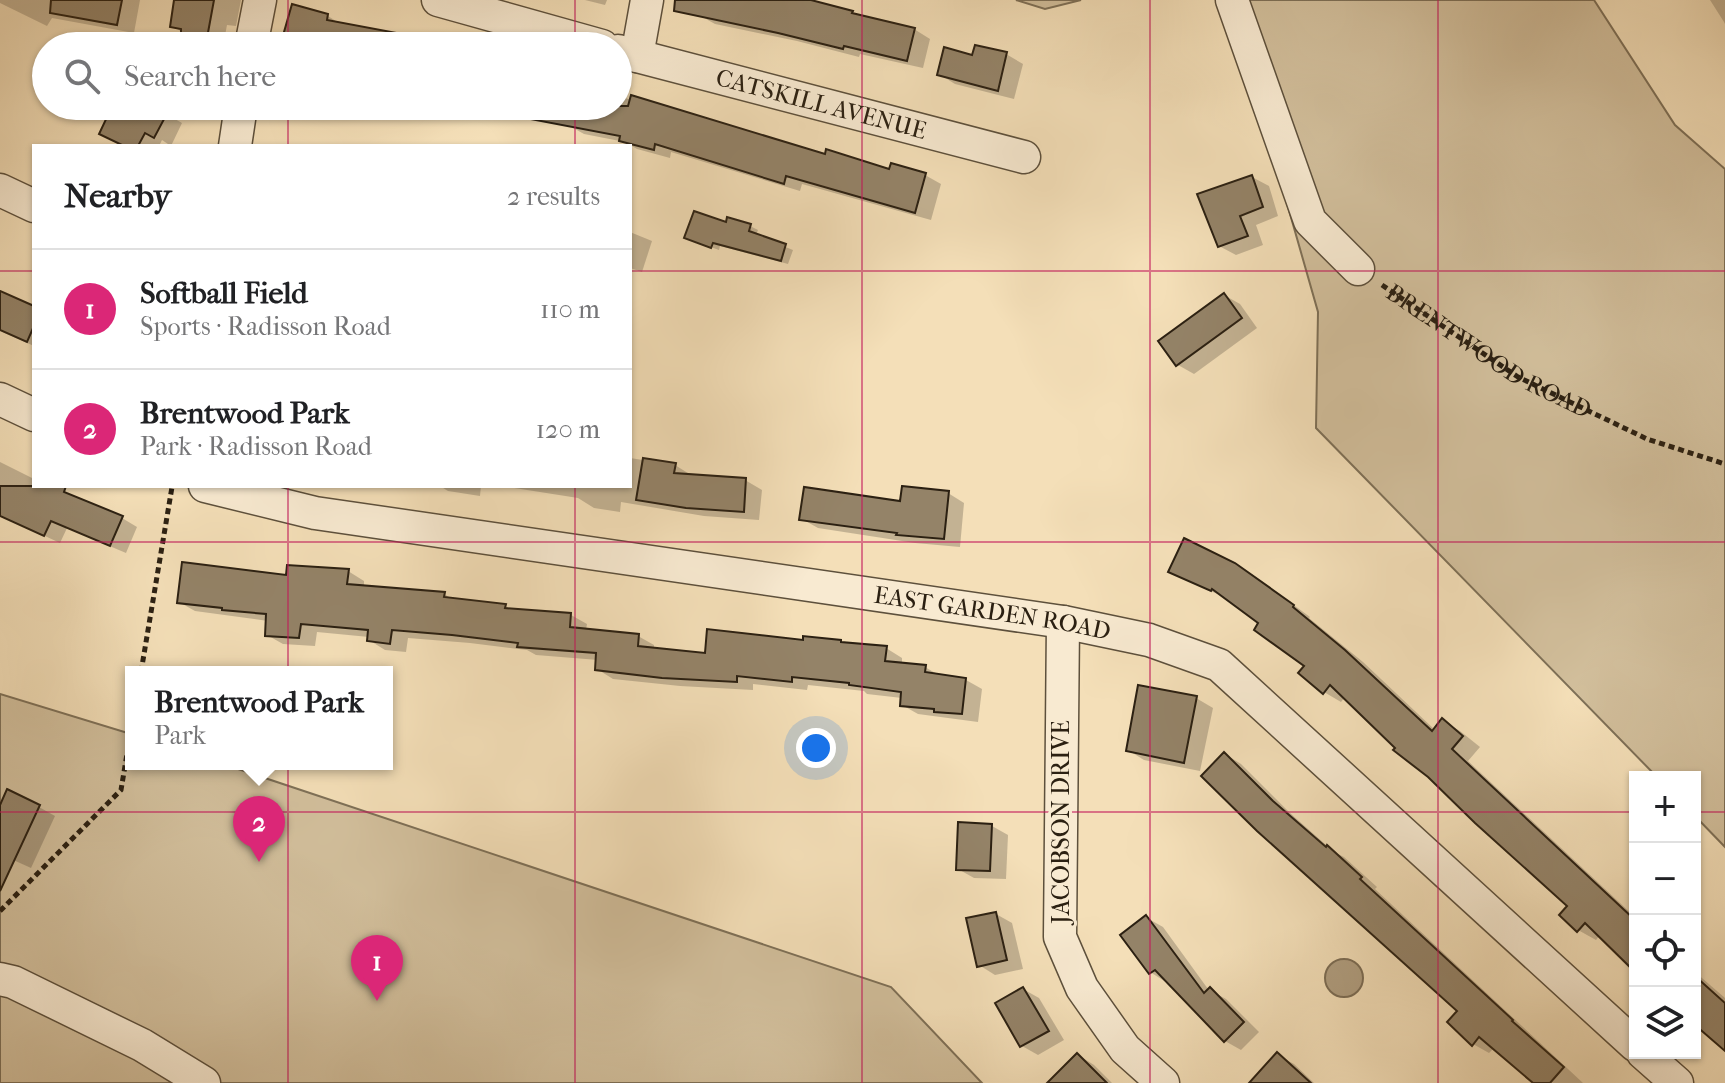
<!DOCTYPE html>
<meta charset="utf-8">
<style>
:root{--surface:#fff;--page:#f6f6f6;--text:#202124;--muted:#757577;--line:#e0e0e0;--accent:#db2777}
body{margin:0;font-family:"IM FELL French Canon",serif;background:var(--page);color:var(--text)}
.controls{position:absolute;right:24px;bottom:24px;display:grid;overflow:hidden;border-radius:0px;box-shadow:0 2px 6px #0004}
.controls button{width:72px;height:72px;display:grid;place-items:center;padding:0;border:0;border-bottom:2px solid var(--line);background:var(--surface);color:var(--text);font:40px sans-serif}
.you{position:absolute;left:816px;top:748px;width:28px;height:28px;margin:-20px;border:6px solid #fff;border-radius:50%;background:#1a73e8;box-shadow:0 0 0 12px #1a73e833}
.badge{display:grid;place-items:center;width:52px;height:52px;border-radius:50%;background:var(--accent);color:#fff;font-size:26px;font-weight:700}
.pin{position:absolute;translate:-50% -66px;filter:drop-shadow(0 2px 4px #0008)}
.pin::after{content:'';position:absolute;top:42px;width:28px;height:24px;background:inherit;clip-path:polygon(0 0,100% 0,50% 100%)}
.popup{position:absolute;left:125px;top:666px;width:268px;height:104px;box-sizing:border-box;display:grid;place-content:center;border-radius:0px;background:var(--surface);filter:drop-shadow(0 2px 6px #0005);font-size:26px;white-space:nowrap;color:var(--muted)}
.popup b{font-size:30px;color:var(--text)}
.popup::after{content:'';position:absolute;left:50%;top:100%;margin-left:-16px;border:16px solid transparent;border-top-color:var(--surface)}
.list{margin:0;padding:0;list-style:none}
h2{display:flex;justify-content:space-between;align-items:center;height:104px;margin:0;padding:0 32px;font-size:34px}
h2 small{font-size:26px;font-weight:400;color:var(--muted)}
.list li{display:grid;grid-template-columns:52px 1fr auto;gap:24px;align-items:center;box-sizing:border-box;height:120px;padding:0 32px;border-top:2px solid var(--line)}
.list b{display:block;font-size:30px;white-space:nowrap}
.list p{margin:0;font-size:26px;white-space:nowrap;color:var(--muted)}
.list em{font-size:26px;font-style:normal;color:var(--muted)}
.icon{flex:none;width:44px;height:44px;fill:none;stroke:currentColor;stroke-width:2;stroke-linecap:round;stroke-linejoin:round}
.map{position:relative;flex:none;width:1725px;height:1083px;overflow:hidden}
.search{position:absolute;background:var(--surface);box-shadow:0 2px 6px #0004;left:32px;top:32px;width:600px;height:88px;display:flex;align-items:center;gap:20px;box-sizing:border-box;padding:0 28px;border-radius:44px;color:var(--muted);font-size:30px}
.panel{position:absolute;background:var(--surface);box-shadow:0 2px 6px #0004;left:32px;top:144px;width:600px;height:344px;border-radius:0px}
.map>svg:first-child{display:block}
.green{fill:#d2bf9c;stroke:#7e7057;stroke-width:2}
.water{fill:#b09e80;stroke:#7b6c54;stroke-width:2}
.shadow{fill:#0003}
.building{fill:#948368;stroke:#2b2012;stroke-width:2}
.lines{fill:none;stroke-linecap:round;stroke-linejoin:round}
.minor-casing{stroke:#5d503c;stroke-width:35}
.path{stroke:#2b2012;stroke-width:5;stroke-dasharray:6 4;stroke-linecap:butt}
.minor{stroke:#f8ead1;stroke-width:32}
.grid{fill:none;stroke:#c2185b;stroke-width:2;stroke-opacity:0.55}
.labels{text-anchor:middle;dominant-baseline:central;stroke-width:6;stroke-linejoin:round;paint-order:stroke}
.street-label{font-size:24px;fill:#2b2012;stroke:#f8ead1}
</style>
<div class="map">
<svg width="1725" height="1083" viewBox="0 0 1725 1083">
<rect width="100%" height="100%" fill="#f4dfb8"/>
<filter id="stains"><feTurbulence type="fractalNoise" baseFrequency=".0025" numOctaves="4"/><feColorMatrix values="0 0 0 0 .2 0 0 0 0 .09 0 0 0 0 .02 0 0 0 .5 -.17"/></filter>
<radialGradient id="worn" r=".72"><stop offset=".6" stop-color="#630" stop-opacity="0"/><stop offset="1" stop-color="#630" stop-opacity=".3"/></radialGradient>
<g class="green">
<polygon points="1016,0 1081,0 1045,9"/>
<polygon points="1229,0 1594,0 1675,125 1725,169 1725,847 1695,816 1695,777 1657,777 1316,428 1318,312"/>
<polygon points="0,694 131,734 131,764 223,764 891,987 982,1083 0,1083"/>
</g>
<circle class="water" cx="1344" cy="978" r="19"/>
<g class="shadow">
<polygon points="0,0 140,0 134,33 52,18 47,26 0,3"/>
<polygon points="176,0 241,0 236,26 227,25 223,46 199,42 172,26"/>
<polygon points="585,0 607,0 605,5"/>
<polygon points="702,0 803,0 852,13 858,16 914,29 930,39 923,68 860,54 859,57 797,41 715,24 699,15"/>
<polygon points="1710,0 1725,0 1725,24 1724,22"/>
<polygon points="328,16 342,25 415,46 282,46"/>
<polygon points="1006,54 1023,64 1014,99 955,84 939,74 974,57"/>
<polygon points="618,96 826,156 890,171 925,175 941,184 931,220 802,184 800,191 671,152 670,158 637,149 625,142 584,134 568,125 568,123 525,110 524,112 504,106 618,106"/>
<polygon points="113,106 152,106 182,123 171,146 162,140 159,146 125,146"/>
<polygon points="1252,177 1269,186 1278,216 1256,225 1263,245 1236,255 1219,246"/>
<polygon points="727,225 750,226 758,230 756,235 793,250 788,264 720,246 719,250 694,241"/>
<polygon points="630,232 652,241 642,272 630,268"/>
<polygon points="0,293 34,308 34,346 0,331"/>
<polygon points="1224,295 1240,304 1257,328 1194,374 1178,365"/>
<polygon points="630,458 675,465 691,475 745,480 762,490 759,520 704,516 621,502 620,512 594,508 578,498 501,486 630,486"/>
<polygon points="0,462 34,479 34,486 48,486 122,518 137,527 126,553 67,528 60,543 0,515"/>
<polygon points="440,486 481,486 480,496 448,491"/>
<polygon points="948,493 964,503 960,547 915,543 818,528 802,519"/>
<polygon points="1234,564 1253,575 1310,617 1309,618 1363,662 1435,730 1443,721 1460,731 1480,747 1468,761 1635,917 1635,969 1600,935 1596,940 1578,930 1570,906 1345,697 1341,702 1324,692 1307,666 1261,623 1231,600 1188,581"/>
<polygon points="348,571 364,581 364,587 444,594 454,600 505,606 514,611 571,615 587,624 586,630 638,636 654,645 654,649 707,655 886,648 902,658 902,665 925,667 942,677 966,680 982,689 978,722 918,714 902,705 902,698 867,694 864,691 808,685 807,690 753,684 753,690 680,686 613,679 597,669 598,660 536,655 527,650 470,643 408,638 406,652 385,650 369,640 369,637 317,632 315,646 283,644 267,635 268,621 195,611 179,602 288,577"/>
<polygon points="1196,698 1213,708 1200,771 1144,760 1128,750"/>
<polygon points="1225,754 1241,764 1290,813 1334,852 1344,857 1377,887 1375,889 1583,1083 1536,1083 1494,1048 1489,1053 1473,1044 1460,1011"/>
<polygon points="39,807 55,816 31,868 0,854 0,809"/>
<polygon points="992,826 1008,835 1006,879 974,878 958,869"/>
<polygon points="996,914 1012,923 1023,969 995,975 979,965"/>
<polygon points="1147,918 1163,927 1208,989 1226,999 1259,1032 1241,1050 1225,1041 1166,982 1150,972"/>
<polygon points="1695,972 1725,998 1725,1048 1695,1022"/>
<polygon points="1023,989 1039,998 1064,1040 1038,1055 1022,1046"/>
<polygon points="1078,1055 1094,1065 1112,1083 1050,1083"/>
<polygon points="1277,1055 1294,1064 1314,1083 1268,1083"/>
</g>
<g class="building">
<polygon points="51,0 122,0 117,25 50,13"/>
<polygon points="174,0 214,0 207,38 181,33 181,29 170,27"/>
<polygon points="675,0 811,0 853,11 852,13 915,28 907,61 844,46 843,49 778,33 674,11"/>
<polygon points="292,4 328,14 327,20 402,34 400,46 280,46"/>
<polygon points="975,45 1007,52 998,91 937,75 944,47 972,55"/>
<polygon points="631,95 825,154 826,149 889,169 891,163 926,173 915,213 786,176 784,184 655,144 654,150 619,141 620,136 525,118 526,106 628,106"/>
<polygon points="97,106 171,106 154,138 145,133 138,146 124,146 99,134 109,113"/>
<polygon points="1252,175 1263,207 1240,216 1248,236 1218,247 1197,194"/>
<polygon points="694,211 726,222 727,217 751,224 749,231 786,244 781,261 713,243 711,248 684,238"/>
<polygon points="0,291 34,306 34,326 27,342 0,330"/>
<polygon points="1224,293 1242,318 1176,366 1158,341"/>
<polygon points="643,458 676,463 674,473 746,478 744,512 686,508 636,500"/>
<polygon points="0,486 66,486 64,492 123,516 110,546 51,521 44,536 0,516"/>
<polygon points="902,486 949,491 944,539 896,535 897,533 799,520 804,487 900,501"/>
<polygon points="1184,538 1235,563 1294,605 1293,607 1345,650 1432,731 1442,718 1463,736 1452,749 1635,920 1635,972 1585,923 1577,932 1559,915 1567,906 1475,823 1428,777 1393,750 1395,748 1330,685 1323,694 1298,673 1304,666 1254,630 1258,623 1212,589 1211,591 1168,572"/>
<polygon points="182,562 286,575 287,565 349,569 347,584 445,592 444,597 506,604 505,608 571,613 570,627 639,634 638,646 705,653 707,629 803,640 803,636 841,640 841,642 887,646 885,661 926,665 925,672 966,678 962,714 934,712 934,709 900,706 901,692 849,685 849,683 792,677 792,682 737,676 737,682 662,678 595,670 596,653 517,647 518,643 452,635 392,630 390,644 367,641 368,630 301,624 299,638 265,636 266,614 222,610 222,608 177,603"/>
<polygon points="1138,685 1197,696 1184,763 1126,751"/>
<polygon points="1224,752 1273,801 1326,847 1327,845 1362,877 1360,879 1513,1020 1512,1021 1564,1067 1550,1083 1533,1083 1479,1037 1472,1046 1447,1022 1457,1011 1257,831 1201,776"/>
<polygon points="7,789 40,805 0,891 0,805"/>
<polygon points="958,822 992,824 990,871 956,870"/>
<polygon points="996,912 1007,960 977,967 966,918"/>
<polygon points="1146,915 1204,993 1210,987 1244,1022 1224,1042 1155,970 1149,974 1120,935"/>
<polygon points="1695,976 1725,1003 1725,1051 1695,1025"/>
<polygon points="1023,987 1049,1031 1020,1047 995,1003"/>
<polygon points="1277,1052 1311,1083 1249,1083"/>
<polygon points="1077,1053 1107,1083 1047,1083"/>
</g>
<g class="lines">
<defs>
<g id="minor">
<polyline points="438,0 602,46"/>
<polyline points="1232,0 1310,221 1358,269"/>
<polyline points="251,46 260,0"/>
<path id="s2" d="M618,51l406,106"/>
<polyline points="637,56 647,0"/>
<polyline points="235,146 241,106"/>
<polyline points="0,190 34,206"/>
<polyline points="0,399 34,415"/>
<path id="s3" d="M205,486l110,27 748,109 86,18 70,25 416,380"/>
<polyline points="1063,622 1060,937 1082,988 1125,1049 1163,1083"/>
<polyline points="0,979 13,982 142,1045 204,1083"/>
<polyline points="1643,1053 1677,1083"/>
</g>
</defs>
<use href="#minor" class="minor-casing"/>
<g class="path">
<path id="s1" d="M1382,285l136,92 129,62 78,25"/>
<polyline points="141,672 172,487"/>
<polyline points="0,911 121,790 131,730"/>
</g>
<use href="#minor" class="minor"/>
</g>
<path class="grid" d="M288,0v46M575,0v46M862,0v1083M1150,0v1083M1438,0v1083M288,106v40M575,106v40M0,271h34M630,271h1095M288,486v597M575,486v597M0,542h1725M0,812h1635M1695,812h30"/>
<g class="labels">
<g class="street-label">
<text stroke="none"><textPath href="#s2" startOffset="210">CATSKILL AVENUE</textPath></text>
<text stroke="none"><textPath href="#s1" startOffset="126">BRENTWOOD ROAD</textPath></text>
<text stroke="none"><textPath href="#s3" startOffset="798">EAST GARDEN ROAD</textPath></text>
<text transform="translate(1061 822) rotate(-90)">JACOBSON DRIVE</text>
</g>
</g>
<rect width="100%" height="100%" filter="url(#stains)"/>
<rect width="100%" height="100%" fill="url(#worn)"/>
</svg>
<div class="controls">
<button>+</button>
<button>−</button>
<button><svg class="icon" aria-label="locate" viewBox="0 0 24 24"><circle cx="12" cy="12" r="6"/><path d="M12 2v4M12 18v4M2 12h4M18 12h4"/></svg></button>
<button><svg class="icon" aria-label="layers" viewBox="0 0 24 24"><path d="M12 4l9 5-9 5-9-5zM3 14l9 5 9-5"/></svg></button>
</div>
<div class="you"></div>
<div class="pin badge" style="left:377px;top:1001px">1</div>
<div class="pin badge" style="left:259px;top:862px">2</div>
<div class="popup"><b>Brentwood Park</b>Park</div>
<div class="search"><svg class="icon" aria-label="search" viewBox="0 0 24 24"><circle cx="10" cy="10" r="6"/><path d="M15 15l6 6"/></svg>Search here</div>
<section class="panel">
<h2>Nearby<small>2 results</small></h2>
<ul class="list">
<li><span class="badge">1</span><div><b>Softball Field</b><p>Sports · Radisson Road</p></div><em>110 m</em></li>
<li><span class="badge">2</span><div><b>Brentwood Park</b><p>Park · Radisson Road</p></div><em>120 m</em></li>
</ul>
</section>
</div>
